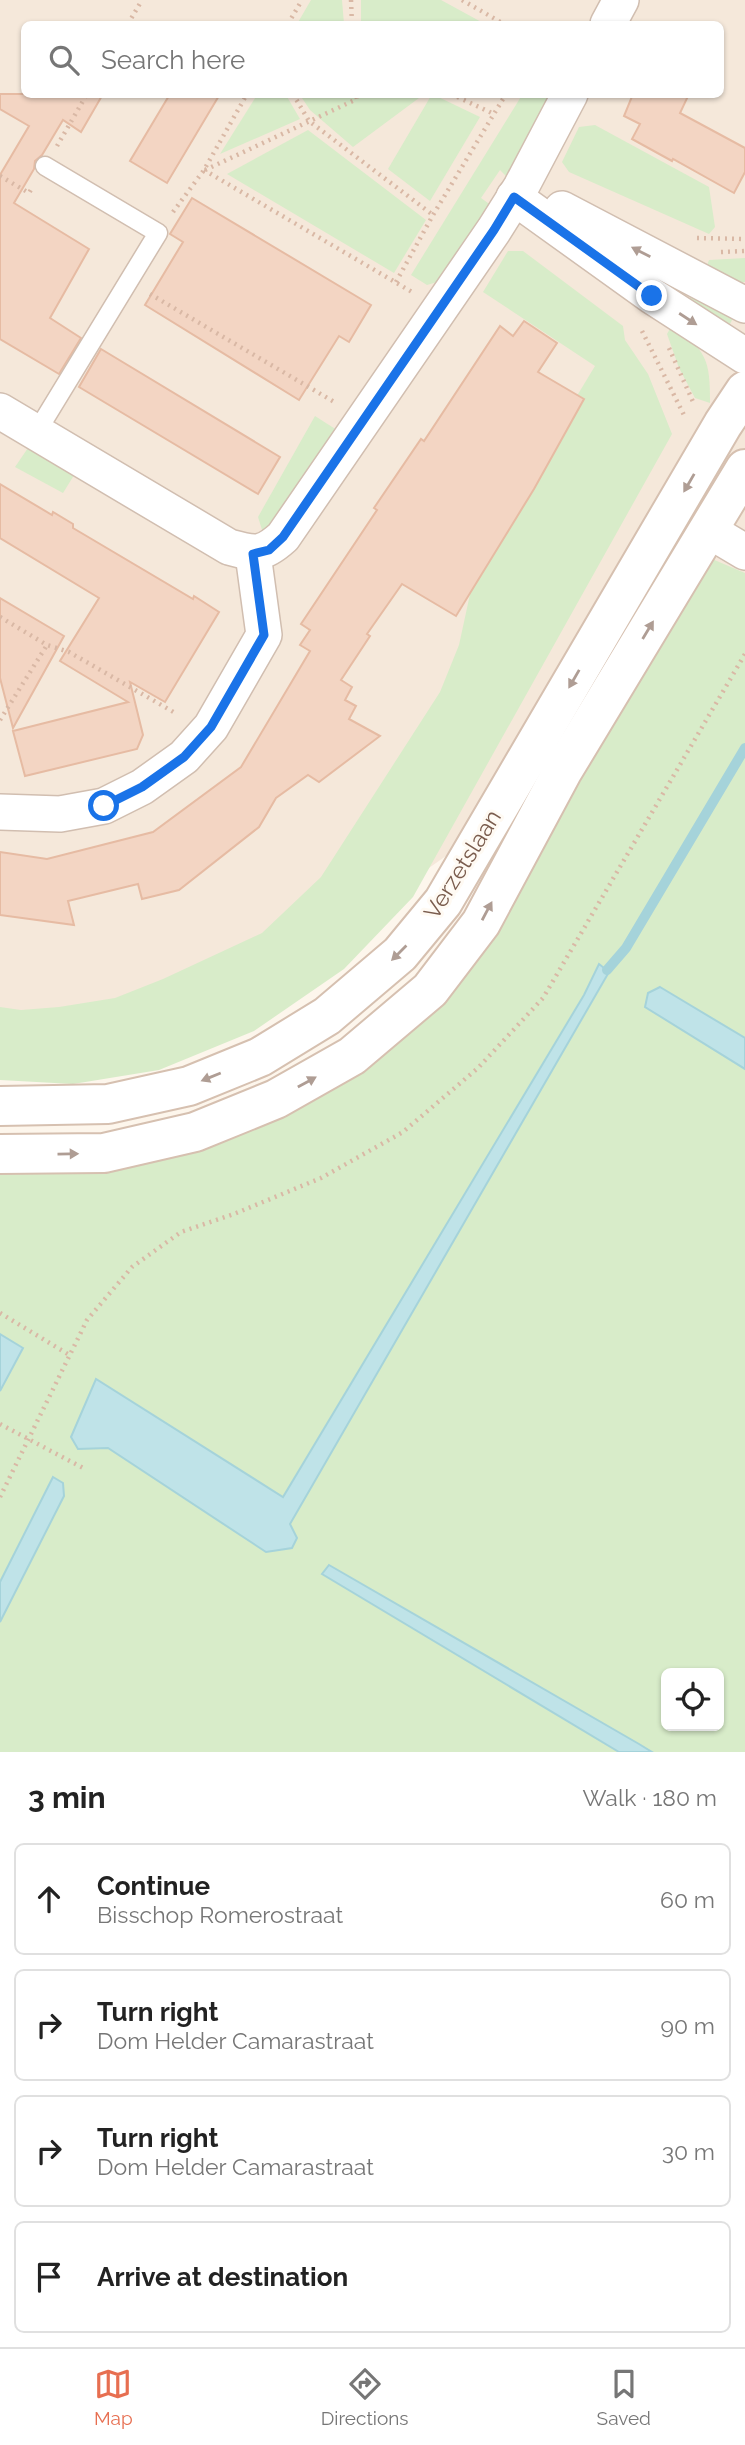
<!DOCTYPE html>
<meta charset="utf-8">
<style>
:root{--surface:#fff;--page:#f2f2f2;--text:#222;--muted:#767676;--line:#e0e0e0;--accent:#e76f51}
body{margin:0;font-family:Raleway,sans-serif;background:var(--page);color:var(--text)}
.controls{position:absolute;right:21px;bottom:21px;display:grid;overflow:hidden;border-radius:10px;box-shadow:0 2px 5px #0004}
.controls button{width:63px;height:63px;display:grid;place-items:center;padding:0;border:0;border-bottom:2px solid var(--line);background:var(--surface);color:var(--text);font:35px sans-serif}
.stop{position:absolute;width:21px;height:21px;margin:-16px;border:5px solid #1a73e8;border-radius:50%;background:#fff}
.stop.end{background:#1a73e8;border-color:#fff;box-shadow:0 2px 7px #0008}
.list{margin:0;padding:0;list-style:none}
h2{display:flex;justify-content:space-between;align-items:center;height:91px;margin:0;padding:0 28px;font-size:30px}
h2 small{font-size:23px;font-weight:400;color:var(--muted)}
.list li{display:grid;grid-template-columns:46px 1fr auto;gap:21px;align-items:center;box-sizing:border-box;height:112px;margin:0 14px 14px;padding:0 14px;border:2px solid var(--line);border-radius:10px}
.list b{display:block;font-size:26px;white-space:nowrap}
.list p{margin:0;font-size:23px;white-space:nowrap;color:var(--muted)}
.list em{font-size:23px;font-style:normal;color:var(--muted)}
.icon{flex:none;width:38px;height:38px;fill:none;stroke:currentColor;stroke-width:2;stroke-linecap:round;stroke-linejoin:round}
.map{position:relative;flex:none;width:745px;height:1752px;overflow:hidden}
.search{position:absolute;background:var(--surface);box-shadow:0 2px 5px #0004;left:21px;right:21px;top:21px;height:77px;display:flex;align-items:center;gap:18px;box-sizing:border-box;padding:0 24px;border-radius:10px;color:var(--muted);font-size:26px}
.sheet{height:595px;background:var(--surface)}
nav{display:flex;justify-content:space-around;align-items:center;box-sizing:border-box;height:98px;border-top:2px solid var(--line);background:var(--surface);font-size:19px;color:var(--muted)}
nav a{display:grid;justify-items:center;gap:4px}
nav .on{color:var(--accent)}
.map>svg:first-child{display:block}
.residential{fill:#f5e8da;fill-rule:evenodd}
.green{fill:#d8ecc9;fill-rule:evenodd}
.water{fill:#bfe3e8;stroke:#a5d3da;stroke-width:2}
.lines{fill:none;stroke-linecap:round;stroke-linejoin:round}
.stream{stroke:#a5d3da;stroke-width:10}
.building{fill:#f3d5c3;stroke:#e6bba3;stroke-width:2}
.lane-casing{stroke:#d1beb0;stroke-width:21}
.street-casing{stroke:#d1beb0;stroke-width:38}
.secondary-casing{stroke:#d6c0b0;stroke-width:42}
.path{stroke:#d9b8a5;stroke-width:4.5;stroke-dasharray:2 5;stroke-linecap:butt}
.lane{stroke:#fff;stroke-width:18}
.street{stroke:#fff;stroke-width:35}
.secondary{stroke:#fff;stroke-width:38}
.oneway{fill:#af9d94}
.route{stroke:#1a73e8;stroke-width:9}
.labels{text-anchor:middle;dominant-baseline:central;stroke-width:6;stroke-linejoin:round;paint-order:stroke}
.street-label{font-size:23px;fill:#7a5c4d;stroke:#fffaf3}
</style>
<div class="map">
<svg width="745" height="1752" viewBox="0 0 745 1752">
<rect width="100%" height="100%" fill="#fdf6ec"/>
<path class="residential" d="M0,0h745v645l-547,386 -198,-7zM24,24h696v70h-696z"/>
<g class="green">
<polygon points="311,0 342,0 344,24 297,24"/>
<polygon points="361,0 441,0 485,24 361,24"/>
<polygon points="432,94 480,117 430,201 388,169"/>
<polygon points="257,95 286,95 300,119 220,154"/>
<polygon points="300,95 423,95 353,147 310,110"/>
<polygon points="522,95 557,95 511,181 500,170 481,198 495,208 444,280 427,285 411,275"/>
<polygon points="595,125 709,187 715,227 709,234 569,172 562,162 579,127"/>
<polygon points="308,130 426,220 394,273 227,174"/>
<polygon points="508,251 523,251 623,326 625,340 648,374 672,434 413,897 344,969 254,1031 159,1070 73,1084 0,1080 0,1007 21,1010 59,1007 115,998 163,979 262,933 321,877 440,692 459,645 472,585 543,452 595,366 483,292"/>
<polygon points="745,258 745,282 733,282 706,268 709,260"/>
<polygon points="695,289 736,312 730,324 689,300"/>
<path d="M672,325c35,26 38,35 38,78l-15,-5 -16,-30 -12,-34z"/>
<polygon points="315,416 340,432 279,522 263,533 258,517"/>
<polygon points="30,445 76,472 63,493 15,467"/>
<path d="M698,553l47,20v465l-85,-51 -15,20 100,62v683h-93l-323,-187 -6,9 296,178h-619v-130l64,-126 -11,-19 -53,105v-191l23,-42 -23,-15v-172l180,-17 263,-165zM599,965l10,8 -320,551 8,14 -31,14 -158,-104 -12,-68 187,117 301,-502zM666,1673h53v53h-53z"/>
</g>
<g class="water">
<polygon points="599,964 609,972 290,1524 297,1538 292,1548 266,1552 108,1448 78,1449 71,1437 96,1379 283,1497 584,995"/>
<polygon points="660,987 745,1038 745,1069 645,1007 648,993"/>
<polygon points="0,1334 23,1348 0,1391"/>
<polygon points="53,1477 63,1483 64,1496 0,1622 0,1582"/>
<polygon points="329,1565 639,1744 652,1752 619,1752 322,1574"/>
</g>
<g class="lines">
<polyline class="stream" points="607,970 626,948 745,748"/>
</g>
<g class="building">
<polygon points="0,94 103,94 81,132 63,120 42,155 35,161 34,169 14,203 89,249 50,318 81,338 59,374 0,339 0,175 29,126 0,109"/>
<polygon points="170,94 220,94 167,183 130,161"/>
<polygon points="633,94 689,94 680,113 745,148 745,172 734,193 673,159 672,161 632,139 640,124 624,116"/>
<polygon points="192,198 371,305 349,342 339,336 299,400 145,305 183,242 170,234"/>
<polygon points="524,321 557,343 538,372 584,399 534,489 456,616 402,584 367,634 370,636 341,680 352,687 345,700 356,706 349,719 380,736 319,782 308,775 276,798 259,827 179,890 142,899 138,884 68,901 74,925 0,915 0,852 47,859 153,832 241,767 310,651 300,645 310,630 301,624 377,510 374,508 421,439 424,441 500,326 513,336"/>
<polygon points="101,349 280,457 258,494 79,387"/>
<polygon points="0,484 52,515 53,512 73,524 73,528 193,599 194,596 219,612 165,702 130,682 143,735 137,749 25,776 13,731 128,702 60,661 99,598 0,538"/>
<polygon points="0,598 64,636 13,728 0,678"/>
</g>
<g class="lines">
<defs>
<polyline id="lane" points="36,433 158,233 45,166"/>
<g id="street">
<polyline points="608,24 621,0"/>
<polyline points="514,197 652,296 745,356"/>
<polyline points="562,209 745,305"/>
<path d="M0,411l229,136c26,7 33,9 54,-10l211,-307 27,-43 49,-93"/>
<polyline points="708,530 745,552"/>
<polyline points="0,812 60,814 104,806 142,787 184,757 211,727 264,635 253,554"/>
</g>
<g id="secondary">
<polyline points="0,1106 108,1104 189,1086 260,1057 327,1016 400,954 443,902 723,424 745,391"/>
<polyline points="0,1154 104,1153 195,1132 276,1099 352,1056 430,990 481,923 562,772 745,469"/>
</g>
</defs>
<use href="#lane" class="lane-casing"/>
<use href="#street" class="street-casing"/>
<use href="#secondary" class="secondary-casing"/>
<g class="path">
<polyline points="351,0 352,24"/>
<polyline points="462,0 504,24"/>
<polyline points="128,24 142,0"/>
<polyline points="288,24 302,0"/>
<polyline points="293,94 309,121 433,215"/>
<polyline points="451,94 494,114"/>
<polyline points="57,146 87,94"/>
<polyline points="204,170 412,292"/>
<polyline points="205,170 357,99 356,94"/>
<polyline points="0,176 29,193 33,186"/>
<polyline points="173,212 204,170 247,94"/>
<polyline points="697,238 745,239"/>
<polyline points="721,252 745,251"/>
<polyline points="396,282 433,215 506,94"/>
<polyline points="150,294 336,403"/>
<polyline points="642,331 685,417"/>
<polyline points="669,348 694,404"/>
<polyline points="0,617 47,645 69,652 177,714"/>
<polyline points="0,720 47,645"/>
<polyline points="0,1313 71,1356"/>
<polyline points="0,1424 85,1469"/>
<polyline points="0,1497 87,1320 132,1267 181,1232 234,1214 321,1178 403,1132 478,1068 543,998 745,654"/>
</g>
<use href="#lane" class="lane"/>
<use href="#street" class="street"/>
<use href="#secondary" class="secondary"/>
</g>
<defs><path id="oneway-solid" d="M-6-.8H1V-3.2L6.5 0L1 3.2V.8H-6Z" transform="scale(1.75)"/></defs>
<g class="oneway">
<use href="#oneway-solid" transform="translate(641 252) rotate(-153)"/>
<use href="#oneway-solid" transform="translate(688 319) rotate(33)"/>
<use href="#oneway-solid" transform="translate(689 483) rotate(120)"/>
<use href="#oneway-solid" transform="translate(648 630) rotate(-59)"/>
<use href="#oneway-solid" transform="translate(574 679) rotate(120)"/>
<use href="#oneway-solid" transform="translate(487 911) rotate(-62)"/>
<use href="#oneway-solid" transform="translate(399 953) rotate(135)"/>
<use href="#oneway-solid" transform="translate(211 1077) rotate(158)"/>
<use href="#oneway-solid" transform="translate(307 1082) rotate(-29)"/>
<use href="#oneway-solid" transform="translate(68 1154) rotate(-1)"/>
</g>
<g class="lines">
<polyline class="route" points="104,806 142,787 184,757 211,727 264,635 253,554 269,550 283,537 494,230 514,197 652,296"/>
</g>
<g class="labels">
<g class="street-label">
<text transform="translate(462 864) rotate(-58)">Verzetslaan</text>
</g>
</g>
</svg>
<div class="controls">
<button><svg class="icon" aria-label="locate" viewBox="0 0 24 24"><circle cx="12" cy="12" r="6"/><path d="M12 2v4M12 18v4M2 12h4M18 12h4"/></svg></button>
</div>
<div class="stop" style="left:104px;top:806px"></div>
<div class="stop end" style="left:652px;top:296px"></div>
<div class="search"><svg class="icon" aria-label="search" viewBox="0 0 24 24"><circle cx="10" cy="10" r="6"/><path d="M15 15l6 6"/></svg>Search here</div>
</div>
<section class="sheet">
<h2>3 min<small>Walk · 180 m</small></h2>
<ul class="list">
<li><svg class="icon" aria-label="ahead" viewBox="0 0 24 24"><path d="M12 20V5M6 11l6-6 6 6"/></svg><div><b>Continue</b><p>Bisschop Romerostraat</p></div><em>60 m</em></li>
<li><svg class="icon" aria-label="right" viewBox="0 0 24 24"><path d="M7 20v-9h11M14 6l5 5-5 5"/></svg><div><b>Turn right</b><p>Dom Helder Camarastraat</p></div><em>90 m</em></li>
<li><svg class="icon" aria-label="right" viewBox="0 0 24 24"><path d="M7 20v-9h11M14 6l5 5-5 5"/></svg><div><b>Turn right</b><p>Dom Helder Camarastraat</p></div><em>30 m</em></li>
<li><svg class="icon" aria-label="arrive" viewBox="0 0 24 24"><path d="M6 21V4h12l-3 4 3 4H6"/></svg><div><b>Arrive at destination</b></div></li>
</ul>
</section>
<nav>
<a class="on"><svg class="icon" aria-label="map" viewBox="0 0 24 24"><path d="M3 6l6-2 6 2 6-2v14l-6 2-6-2-6 2zM9 4v14M15 6v14"/></svg>Map</a>
<a><svg class="icon" aria-label="directions" viewBox="0 0 24 24"><path d="M12 3l9 9-9 9-9-9zM9 14v-3h6M13 9l2 2-2 2"/></svg>Directions</a>
<a><svg class="icon" aria-label="saved" viewBox="0 0 24 24"><path d="M7 4h10v16l-5-4-5 4z"/></svg>Saved</a>
</nav>
